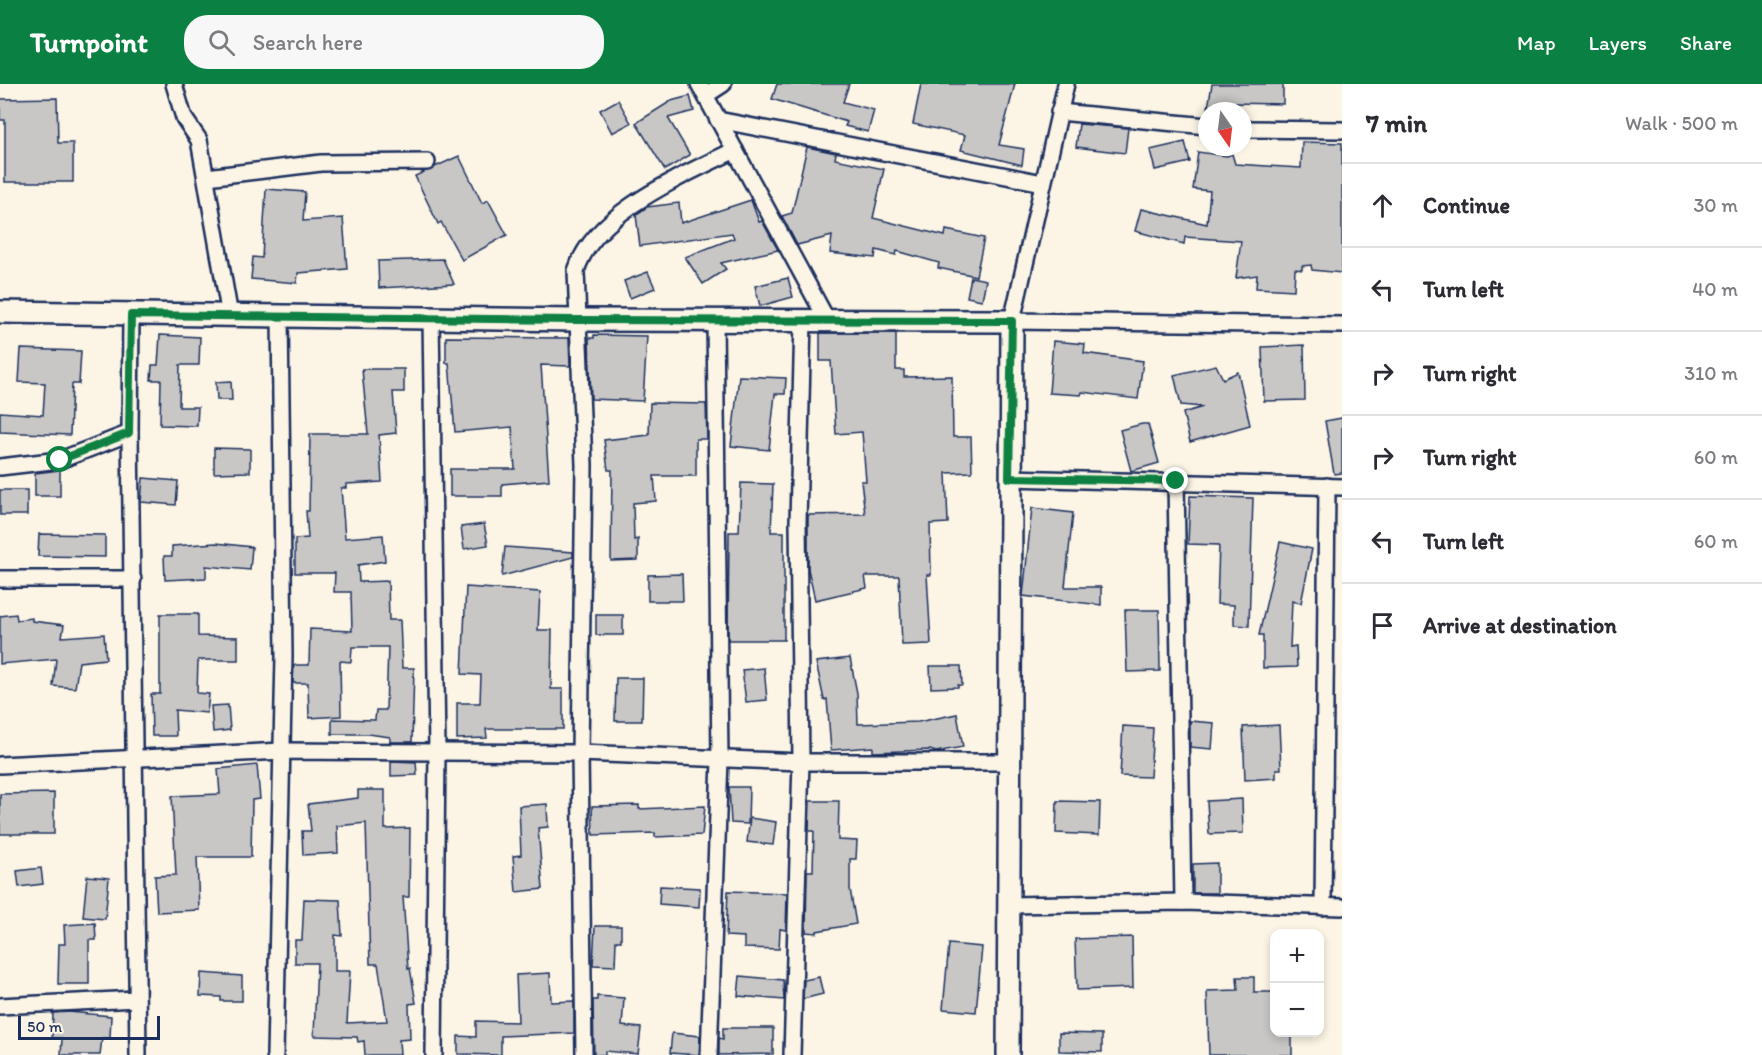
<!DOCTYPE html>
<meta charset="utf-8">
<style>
:root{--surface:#fff;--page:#f7f7f7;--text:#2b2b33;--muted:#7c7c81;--line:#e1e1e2;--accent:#0b8043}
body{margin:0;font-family:Itim,sans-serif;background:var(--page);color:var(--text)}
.controls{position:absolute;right:18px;bottom:18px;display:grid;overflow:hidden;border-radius:12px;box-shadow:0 3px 9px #0003}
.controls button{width:54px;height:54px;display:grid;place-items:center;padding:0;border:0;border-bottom:2px solid var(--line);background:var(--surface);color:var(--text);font:30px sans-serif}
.compass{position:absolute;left:1198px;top:18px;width:54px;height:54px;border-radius:50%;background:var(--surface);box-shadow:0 3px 9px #0003;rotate:166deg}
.scale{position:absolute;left:18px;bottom:15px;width:142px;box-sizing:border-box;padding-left:6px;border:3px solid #1b2f5e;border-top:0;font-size:16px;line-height:21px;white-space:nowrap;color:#1b2f5e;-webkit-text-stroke:4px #fcf5e5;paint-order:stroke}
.stop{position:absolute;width:18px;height:18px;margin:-14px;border:4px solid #0b8043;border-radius:50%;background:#fff}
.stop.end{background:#0b8043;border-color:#fff;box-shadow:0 2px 6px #0008}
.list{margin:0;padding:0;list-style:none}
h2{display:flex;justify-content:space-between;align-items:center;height:78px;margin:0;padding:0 24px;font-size:26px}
h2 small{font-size:20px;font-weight:400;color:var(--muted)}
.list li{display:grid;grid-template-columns:39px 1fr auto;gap:18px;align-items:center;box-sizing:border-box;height:84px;padding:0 24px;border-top:2px solid var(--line)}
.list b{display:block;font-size:22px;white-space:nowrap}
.list em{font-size:20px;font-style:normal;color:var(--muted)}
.icon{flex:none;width:33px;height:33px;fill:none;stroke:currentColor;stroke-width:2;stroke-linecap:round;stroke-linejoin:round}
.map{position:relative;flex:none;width:1342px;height:971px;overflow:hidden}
header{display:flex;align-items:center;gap:36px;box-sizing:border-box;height:84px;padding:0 30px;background:var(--accent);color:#fff}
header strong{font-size:28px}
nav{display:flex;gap:33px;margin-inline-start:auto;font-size:21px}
.search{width:420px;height:54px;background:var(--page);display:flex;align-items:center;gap:15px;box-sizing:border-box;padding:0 21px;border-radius:24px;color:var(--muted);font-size:22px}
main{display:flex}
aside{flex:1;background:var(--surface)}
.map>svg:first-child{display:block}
.building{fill:#c8c7c6;stroke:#1b2f5e;stroke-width:1.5}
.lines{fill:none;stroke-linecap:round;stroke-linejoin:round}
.street-casing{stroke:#1b2f5e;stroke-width:20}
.secondary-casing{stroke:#1b2f5e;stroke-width:26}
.street{stroke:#fcf5e5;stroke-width:15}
.secondary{stroke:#fcf5e5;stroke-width:21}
.route{stroke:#0b8043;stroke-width:8}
</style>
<header>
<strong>Turnpoint</strong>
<div class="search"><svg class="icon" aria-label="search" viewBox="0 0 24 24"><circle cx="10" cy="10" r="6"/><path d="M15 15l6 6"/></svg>Search here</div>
<nav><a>Map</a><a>Layers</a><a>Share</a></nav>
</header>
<main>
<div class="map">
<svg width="1342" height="971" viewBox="0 0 1342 971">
<rect width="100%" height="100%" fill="#fcf5e5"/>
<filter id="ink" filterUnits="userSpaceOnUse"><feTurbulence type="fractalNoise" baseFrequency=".0167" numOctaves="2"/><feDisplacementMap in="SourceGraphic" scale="12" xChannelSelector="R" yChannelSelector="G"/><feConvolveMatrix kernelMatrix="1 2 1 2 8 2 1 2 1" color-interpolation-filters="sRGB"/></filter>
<g filter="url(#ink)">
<g class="building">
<polygon points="777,0 849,0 843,18 874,26 868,48 845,42 847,38 772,15"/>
<polygon points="921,0 1015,0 999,61 1024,65 1022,81 961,66 965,51 913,40"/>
<polygon points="1212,0 1283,0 1283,20 1232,19 1231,27 1208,24"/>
<polygon points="690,12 694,27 668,34 690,71 665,86 636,39 671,17"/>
<polygon points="57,14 58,59 73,59 73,98 5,98 5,36 0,36 0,15"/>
<polygon points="618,16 631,39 612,49 600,26"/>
<polygon points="1079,40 1128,44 1125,69 1076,63"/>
<polygon points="1185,58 1190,78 1155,86 1150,66"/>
<polygon points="1302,58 1342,59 1342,189 1312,186 1311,181 1302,182 1302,186 1295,185 1294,206 1256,204 1257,191 1236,194 1241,157 1185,153 1184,160 1135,147 1141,125 1207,140 1210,107 1193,105 1198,68 1227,72 1232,70 1235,80 1301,84"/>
<polygon points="807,63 836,69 835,75 884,85 873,134 945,152 946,146 984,154 976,192 938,184 939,179 897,167 896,171 876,166 875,174 830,169 832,152 797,161 782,132 792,129"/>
<polygon points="459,72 482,119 488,116 507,151 462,176 441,138 438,140 415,92"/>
<polygon points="266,105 305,108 303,137 343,134 347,185 298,189 297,199 251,195 253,173 262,174"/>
<polygon points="751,116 759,138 762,137 778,166 721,179 726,185 703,200 685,173 734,154 732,149 640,162 636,131 647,123 679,119 681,139"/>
<polygon points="443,175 454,200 379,204 378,177"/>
<polygon points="648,188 655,204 630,214 624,197"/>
<polygon points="971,193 986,196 982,216 967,213"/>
<polygon points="788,194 793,213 760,222 755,202"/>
<polygon points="820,249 896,249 896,286 904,286 904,293 952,292 953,353 971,353 972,388 946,389 948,439 930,440 931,491 927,491 931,560 902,561 899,492 865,492 867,504 815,516 808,485 808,431 865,430 861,397 866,397 862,348 836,350 831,277 820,277"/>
<polygon points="160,251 200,253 199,281 180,281 179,323 198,323 197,342 160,341 161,296 151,296 152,281 158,281"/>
<polygon points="594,251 647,252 643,317 591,315 589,254 594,254"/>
<polygon points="446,253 569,254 570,282 541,281 549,396 502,400 502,412 450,412 450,385 515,385 512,343 455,348 449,279 446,279"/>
<polygon points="1053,257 1085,260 1084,269 1143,277 1138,315 1082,308 1081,311 1049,309"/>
<polygon points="1304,261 1305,316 1264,317 1262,263"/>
<polygon points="21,265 81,267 79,300 72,300 70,351 0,348 0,328 43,331 45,299 19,298"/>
<polygon points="1216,281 1223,295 1238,288 1250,341 1190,358 1183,329 1203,323 1181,321 1174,291"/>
<polygon points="362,285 404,285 404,308 393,308 396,349 379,351 382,398 346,400 346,404 341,404 345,454 383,451 385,477 358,481 359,498 388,497 389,536 400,536 402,584 414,584 412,658 390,658 390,653 368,650 332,650 332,635 375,636 376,626 386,626 388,563 352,563 351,578 340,577 341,632 309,634 308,599 293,599 294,581 309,581 310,545 352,547 351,508 334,508 335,489 295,489 295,455 308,454 306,427 309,427 310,350 368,350"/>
<polygon points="739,292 786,294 785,310 775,310 769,366 731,362"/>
<polygon points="231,297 232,316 217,316 216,298"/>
<polygon points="650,319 706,320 707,355 696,355 696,392 654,392 656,417 633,419 634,456 638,455 638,476 611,477 612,386 608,386 604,356 649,351"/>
<polygon points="1342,334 1342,389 1334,390 1325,337"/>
<polygon points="1142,340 1148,340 1159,379 1131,387 1120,346"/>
<polygon points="214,364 250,365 250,388 214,389"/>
<polygon points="60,386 60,412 35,412 35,389"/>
<polygon points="143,394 178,397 176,421 141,418"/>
<polygon points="741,399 773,400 771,448 784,448 784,556 728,556 729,448 739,448"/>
<rect x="0" y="406" width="27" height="25"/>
<polygon points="1190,412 1253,414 1249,542 1234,541 1234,521 1217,520 1219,461 1188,460"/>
<polygon points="1032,424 1073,429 1065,503 1101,503 1101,521 1023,512"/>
<polygon points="484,440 488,461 464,465 461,443"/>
<polygon points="39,450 105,451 105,473 38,472"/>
<polygon points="1280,458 1312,465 1301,519 1292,517 1290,563 1296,562 1297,583 1263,584 1263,551 1259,551"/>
<polygon points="216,459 252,463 250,486 206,482 206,494 165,496 164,472 172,472 172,462"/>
<polygon points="505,463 573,468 573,473 502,492"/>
<polygon points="682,490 683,517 648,517 648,491"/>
<polygon points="466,503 540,508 538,546 552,546 551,605 563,605 563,645 486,645 487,654 457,655 457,619 480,619 481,591 462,590"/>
<polygon points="1125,526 1159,526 1160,587 1127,588"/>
<polygon points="16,530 17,536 32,534 32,537 64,541 62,553 104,550 106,575 79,578 75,604 53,602 56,575 0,580 0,532"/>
<polygon points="160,530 198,530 198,552 238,553 238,576 198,576 197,609 209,610 207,629 175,626 176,652 152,652 151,610 160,610"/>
<rect x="596" y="531" width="27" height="20"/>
<polygon points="850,574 857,609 858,640 918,638 957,630 963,663 936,668 930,666 873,668 873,663 831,666 827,615 824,616 816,578"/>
<polygon points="930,582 961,582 962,601 958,601 958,603 931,604"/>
<polygon points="764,584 767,616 746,618 742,586"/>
<polygon points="616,594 643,594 642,637 615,637"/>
<polygon points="228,621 230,646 213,648 211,622"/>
<polygon points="1190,637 1214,639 1212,665 1190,663"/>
<polygon points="1279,641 1281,685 1276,685 1276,694 1245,696 1243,643"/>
<polygon points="1123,642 1153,644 1150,693 1120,692"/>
<polygon points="391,677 416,678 417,691 391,692"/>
<polygon points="257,681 260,715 252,716 251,773 197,773 199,826 157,828 155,792 176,791 172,712 220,710 218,685"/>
<polygon points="729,703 749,703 748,740 731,739"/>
<polygon points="358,706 385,706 385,745 410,744 409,813 403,813 408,885 410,884 416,919 409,920 410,955 399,956 400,971 365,971 364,957 358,958 357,953 314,952 317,879 295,879 295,856 302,856 304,815 340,816 342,852 335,851 335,887 350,887 347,939 387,937 378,880 370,880 366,739 337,742 338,769 303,771 302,747 311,747 308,720 358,714"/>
<polygon points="54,709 54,750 0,750 0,710"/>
<polygon points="1242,715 1243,749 1209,750 1207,717"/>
<polygon points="810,717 839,717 838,756 857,757 856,775 850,775 850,805 856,840 817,847 817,849 806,848 807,787 813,787 814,747 809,747"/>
<polygon points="1057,717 1100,718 1099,751 1056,749"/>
<polygon points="547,720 548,743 538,744 543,805 516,808 513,772 521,771 519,722"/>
<polygon points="639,721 639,725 705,722 702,751 655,753 655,749 593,751 592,722"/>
<polygon points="750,734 776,738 773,761 747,758"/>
<polygon points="1217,779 1217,809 1193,809 1193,780"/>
<polygon points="41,784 43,800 19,803 17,787"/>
<polygon points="87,792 109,794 105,835 83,833"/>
<polygon points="660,802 700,804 699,823 659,820"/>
<polygon points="728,807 787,809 786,846 780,845 779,865 744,864 744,853 726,852"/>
<polygon points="95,839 96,856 89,856 89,900 58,900 59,860 65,860 64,841"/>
<polygon points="595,842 621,842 621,857 616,857 615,882 593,881"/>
<polygon points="1132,853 1133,904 1077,906 1075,855"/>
<polygon points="949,860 982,863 976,928 943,925"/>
<polygon points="201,889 242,892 242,917 221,917 221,913 200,912"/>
<polygon points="550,889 551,918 574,917 574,949 501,952 501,971 458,970 458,952 476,953 476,937 518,938 516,891"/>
<polygon points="740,892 783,896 784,916 738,912"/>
<polygon points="819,893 823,910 803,915 804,896"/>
<polygon points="1237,893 1254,893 1254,908 1275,908 1275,948 1292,948 1292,971 1209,971 1207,907 1238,906"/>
<polygon points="597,912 624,914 622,942 641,944 638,970 605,967 605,971 594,971 593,916 597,916"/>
<polygon points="69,928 111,932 110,954 102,954 100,971 61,971 62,954 52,954 53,929"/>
<polygon points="723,944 773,944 773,970 719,971 719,954 723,955"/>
<polygon points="672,949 700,952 699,971 670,969"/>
<polygon points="1059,949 1102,950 1102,968 1059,967"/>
</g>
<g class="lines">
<defs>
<g id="street">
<polyline points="174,0 184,34 199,56 230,232"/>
<polyline points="699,0 827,236"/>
<polyline points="1066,0 1012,237 1342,241"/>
<polyline points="706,11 723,0"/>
<polyline points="1059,28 1207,42"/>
<polyline points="718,36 1043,99"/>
<polyline points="1243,45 1342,46"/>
<polyline points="207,93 321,79 427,78"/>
<polyline points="131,231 130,349 138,971"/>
<polyline points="431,233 437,667 434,971"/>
<polyline points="0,383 60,376 130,349"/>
<polyline points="1009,394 1342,403"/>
<polyline points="1176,397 1183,818"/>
<polyline points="0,495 133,495"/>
<polyline points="0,681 282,667 580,669 801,678 1008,678"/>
<polyline points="1010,821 1183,818 1342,823"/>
<polyline points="1323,823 1327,402"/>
<polyline points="0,922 136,915"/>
<polyline points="275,971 284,572 280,232"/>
<path d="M584,971l-4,-302 4,-288 -8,-194c18,-59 107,-95 159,-121"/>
<polyline points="709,971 720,676 715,235"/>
<polyline points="792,971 801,678 798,438 803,236"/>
</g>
<polyline id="secondary" points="0,228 576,236 1012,237 1008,971"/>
</defs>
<use href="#street" class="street-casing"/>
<use href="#secondary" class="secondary-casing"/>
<use href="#street" class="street"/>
<use href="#secondary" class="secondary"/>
</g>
</g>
<g class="lines" filter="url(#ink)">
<polyline class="route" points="60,376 129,349 131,231 576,236 1012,237 1009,394 1176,397"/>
</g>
</svg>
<div class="controls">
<button>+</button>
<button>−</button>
</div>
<svg class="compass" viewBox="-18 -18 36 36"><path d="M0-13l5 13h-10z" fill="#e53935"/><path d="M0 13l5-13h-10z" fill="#7c7c81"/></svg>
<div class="scale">50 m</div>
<div class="stop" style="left:60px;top:376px"></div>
<div class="stop end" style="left:1176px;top:397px"></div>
</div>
<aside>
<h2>7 min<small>Walk · 500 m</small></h2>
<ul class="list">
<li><svg class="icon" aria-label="ahead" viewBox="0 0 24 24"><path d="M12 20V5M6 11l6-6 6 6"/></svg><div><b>Continue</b></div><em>30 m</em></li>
<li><svg class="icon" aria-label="left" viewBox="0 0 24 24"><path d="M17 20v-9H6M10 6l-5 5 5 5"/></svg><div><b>Turn left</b></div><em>40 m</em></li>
<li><svg class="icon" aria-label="right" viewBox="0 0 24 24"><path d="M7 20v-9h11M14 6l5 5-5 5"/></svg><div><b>Turn right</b></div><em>310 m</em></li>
<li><svg class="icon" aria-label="right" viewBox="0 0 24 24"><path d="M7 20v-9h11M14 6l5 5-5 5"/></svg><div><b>Turn right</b></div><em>60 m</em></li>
<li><svg class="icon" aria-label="left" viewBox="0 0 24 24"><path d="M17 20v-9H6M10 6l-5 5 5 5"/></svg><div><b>Turn left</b></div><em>60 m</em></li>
<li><svg class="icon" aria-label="arrive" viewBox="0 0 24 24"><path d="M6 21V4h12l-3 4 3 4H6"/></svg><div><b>Arrive at destination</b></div></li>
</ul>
</aside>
</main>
